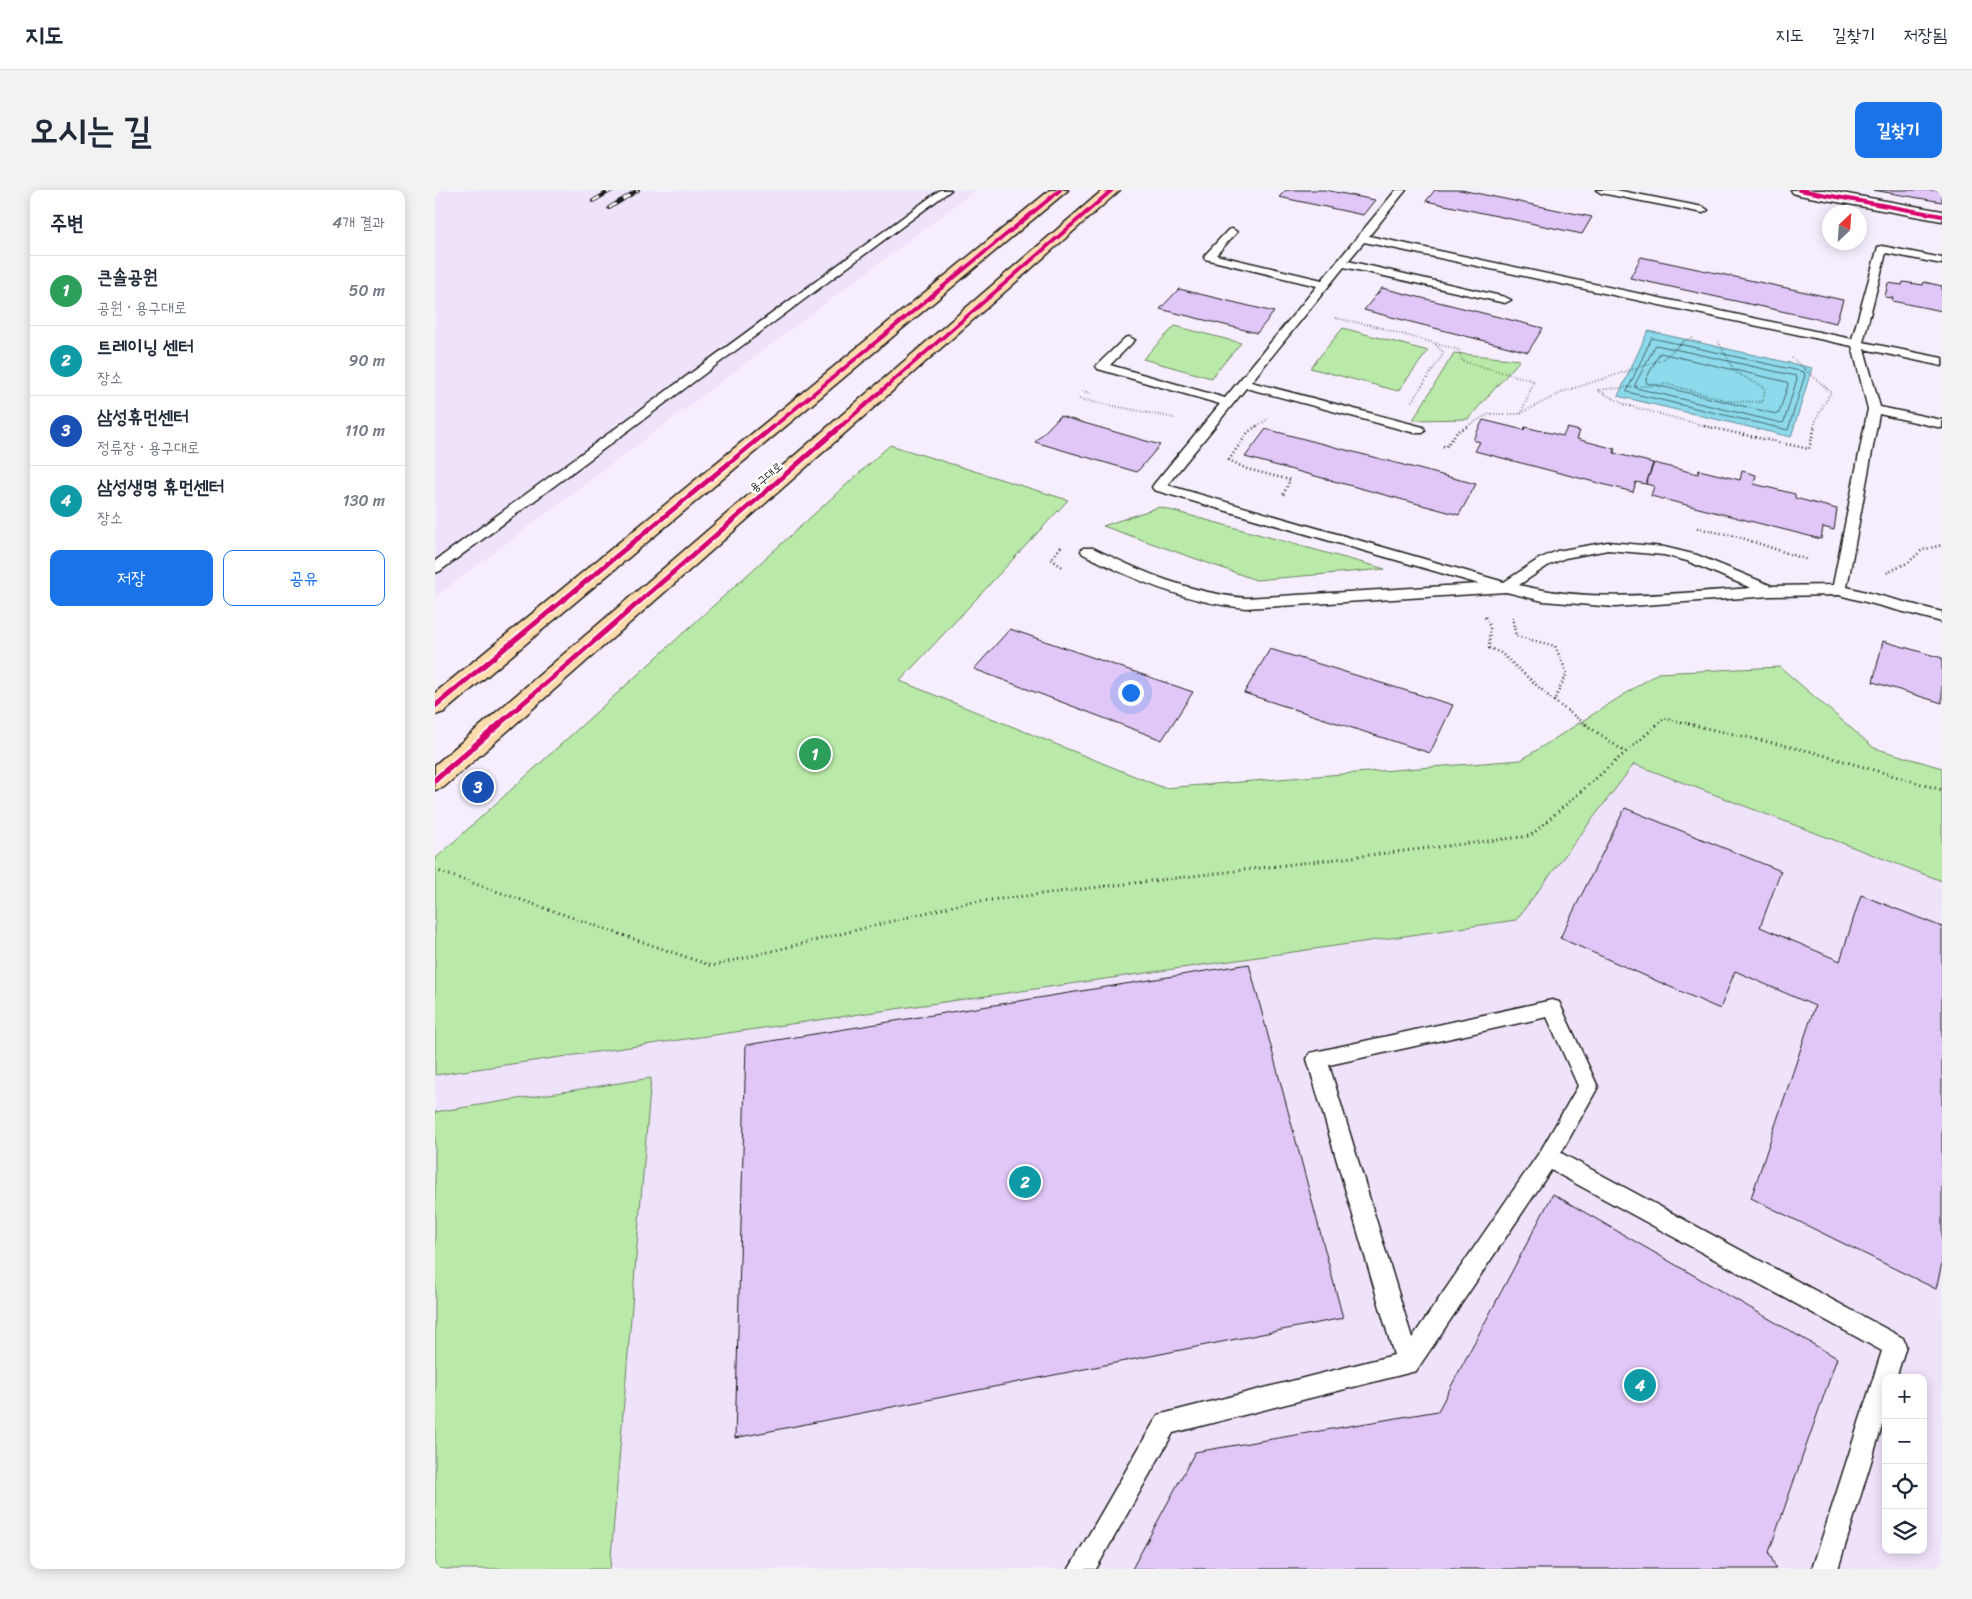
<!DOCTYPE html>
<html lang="ko">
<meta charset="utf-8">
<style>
:root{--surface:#fff;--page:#f2f2f3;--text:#1f2937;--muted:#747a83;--line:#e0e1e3;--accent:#1a73e8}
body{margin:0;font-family:Sriracha,"Poor Story",sans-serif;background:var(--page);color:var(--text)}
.controls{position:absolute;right:15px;bottom:15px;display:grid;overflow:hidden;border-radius:10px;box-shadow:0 2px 12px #0003}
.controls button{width:45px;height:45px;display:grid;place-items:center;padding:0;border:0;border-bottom:1px solid var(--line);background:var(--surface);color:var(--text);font:25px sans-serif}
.compass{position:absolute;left:1387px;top:15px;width:45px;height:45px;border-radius:50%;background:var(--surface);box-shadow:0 2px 12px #0003;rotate:25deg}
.you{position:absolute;left:695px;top:502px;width:18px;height:18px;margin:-12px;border:4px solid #fff;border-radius:50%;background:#1a73e8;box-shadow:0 0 0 8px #1a73e833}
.badge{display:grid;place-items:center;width:32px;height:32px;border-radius:50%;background:var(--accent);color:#fff;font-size:16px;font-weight:700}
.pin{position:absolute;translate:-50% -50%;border:2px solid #fff;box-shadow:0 1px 5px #0006}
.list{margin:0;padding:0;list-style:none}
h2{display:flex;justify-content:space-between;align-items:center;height:65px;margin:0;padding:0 20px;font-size:21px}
h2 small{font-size:16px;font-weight:400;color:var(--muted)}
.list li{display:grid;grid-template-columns:32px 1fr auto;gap:15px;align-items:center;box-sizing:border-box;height:70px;padding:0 20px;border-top:1px solid var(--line)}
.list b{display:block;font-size:19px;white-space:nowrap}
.list p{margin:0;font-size:16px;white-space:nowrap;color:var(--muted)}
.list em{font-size:16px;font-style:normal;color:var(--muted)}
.actions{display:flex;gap:10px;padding:15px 20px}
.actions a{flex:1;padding:11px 0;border:1px solid var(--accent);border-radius:10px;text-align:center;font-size:18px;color:var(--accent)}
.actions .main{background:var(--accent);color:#fff}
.icon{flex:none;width:28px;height:28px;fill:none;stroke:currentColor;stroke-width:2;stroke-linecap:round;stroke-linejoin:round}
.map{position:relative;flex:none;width:1507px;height:1379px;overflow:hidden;border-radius:10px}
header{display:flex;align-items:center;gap:30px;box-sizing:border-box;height:70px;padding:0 25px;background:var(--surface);border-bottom:1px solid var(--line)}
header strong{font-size:24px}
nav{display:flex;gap:28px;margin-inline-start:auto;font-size:18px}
.intro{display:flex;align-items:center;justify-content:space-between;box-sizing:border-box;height:120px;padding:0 30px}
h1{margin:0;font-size:35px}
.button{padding:12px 22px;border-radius:10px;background:var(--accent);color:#fff;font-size:18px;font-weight:700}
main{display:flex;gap:30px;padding:0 30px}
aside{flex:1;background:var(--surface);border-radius:10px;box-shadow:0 2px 12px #0003}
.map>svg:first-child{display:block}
.built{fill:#efe2fb;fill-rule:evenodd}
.green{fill:#baeaa9;stroke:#6b8362}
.water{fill:#8cdaeb;stroke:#5f8e98}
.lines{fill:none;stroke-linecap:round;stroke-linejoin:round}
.shore{stroke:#49686f;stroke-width:1}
.building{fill:#e0c7f7;stroke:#1c1c1c}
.lane-casing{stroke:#1c1c1c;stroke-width:3}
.street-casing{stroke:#1c1c1c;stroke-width:3}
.primary-casing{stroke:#1c1c1c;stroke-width:3}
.path-far2{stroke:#1c1c1c;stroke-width:2;stroke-dasharray:0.5 2.5;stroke-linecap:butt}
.path-far1{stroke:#1c1c1c;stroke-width:2.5;stroke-dasharray:1 3;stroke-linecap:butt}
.path{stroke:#1c1c1c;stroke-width:3;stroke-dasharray:1 4;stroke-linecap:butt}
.lane{fill:#fff;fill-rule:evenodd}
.street{fill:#fff;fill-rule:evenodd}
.primary{fill:#fedbac;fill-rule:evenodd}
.rail-casing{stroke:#1c1c1c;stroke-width:4}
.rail{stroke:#fff;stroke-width:2.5;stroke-dasharray:8;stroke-linecap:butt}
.cycleway-far2-casing{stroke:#fff;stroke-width:5.5}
.cycleway-far1-casing{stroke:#fff;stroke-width:8}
.cycleway-casing{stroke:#fff;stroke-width:9}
.cycleway-far2{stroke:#d6006c;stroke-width:4}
.cycleway-far1{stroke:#d6006c;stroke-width:5}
.cycleway{stroke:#d6006c;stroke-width:6}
.labels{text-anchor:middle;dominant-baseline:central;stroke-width:5;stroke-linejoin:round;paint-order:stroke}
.far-street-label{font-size:12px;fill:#1c1c1c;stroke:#fff}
</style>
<header>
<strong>지도</strong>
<nav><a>지도</a><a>길찾기</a><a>저장됨</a></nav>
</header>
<div class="intro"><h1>오시는 길</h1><a class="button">길찾기</a></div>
<main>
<aside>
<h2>주변<small>4개 결과</small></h2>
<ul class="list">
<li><span class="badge" style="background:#2e9e5b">1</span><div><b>큰솔공원</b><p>공원 · 용구대로</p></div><em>50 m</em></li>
<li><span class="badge" style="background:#0f9aa8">2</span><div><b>트레이닝 센터</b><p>장소</p></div><em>90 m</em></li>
<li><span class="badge" style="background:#1a4fb4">3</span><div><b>삼성휴먼센터</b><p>정류장 · 용구대로</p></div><em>110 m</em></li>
<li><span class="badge" style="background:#0f9aa8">4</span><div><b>삼성생명 휴먼센터</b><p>장소</p></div><em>130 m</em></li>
</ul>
<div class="actions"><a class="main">저장</a><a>공유</a></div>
</aside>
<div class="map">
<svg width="1507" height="1379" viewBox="0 0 1507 1379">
<rect width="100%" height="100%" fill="#f6eefd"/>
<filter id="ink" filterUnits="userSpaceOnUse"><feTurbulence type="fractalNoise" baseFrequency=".02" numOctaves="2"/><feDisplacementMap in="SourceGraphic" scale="10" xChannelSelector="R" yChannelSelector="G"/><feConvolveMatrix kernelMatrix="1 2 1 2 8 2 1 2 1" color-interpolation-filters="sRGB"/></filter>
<g filter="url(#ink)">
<g class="built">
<polygon points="0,0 541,0 0,407"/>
<path d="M1199,574l308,117v688h-1507v-494l1081,-155zM1451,1188h37v172h-37z"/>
</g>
<g class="green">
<polygon points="740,136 806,153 776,188 708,169"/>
<polygon points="908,138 993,161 963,201 875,178"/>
<polygon points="1019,163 1085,170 1033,229 978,230"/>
<polygon points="455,255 633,310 465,491 729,598 1086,570 1223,483 1345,477 1439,558 1507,578 1507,691 1199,574 1081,730 0,885 0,669"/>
<polygon points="724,317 950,379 821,390 668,336"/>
<polygon points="216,888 175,1379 0,1379 0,922"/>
</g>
<polygon class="water" points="1213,141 1377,178 1356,247 1183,206"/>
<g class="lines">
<g class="shore">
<polygon points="1217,148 1369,182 1370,185 1353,240 1192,202"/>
<polygon points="1221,155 1361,186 1362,189 1349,232 1346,233 1201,198 1200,195"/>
<polygon points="1225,163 1352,192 1353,195 1344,223 1341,224 1212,193 1211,190"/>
</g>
</g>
<g class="building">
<polygon points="851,0 890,0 940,10 928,25 844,7"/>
<polygon points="1000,0 1026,0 1157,27 1147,44 991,11"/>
<polygon points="1438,0 1507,0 1507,12"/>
<polygon points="1206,67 1408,110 1401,133 1195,88"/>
<polygon points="1468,92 1488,95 1489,92 1507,96 1507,121 1457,111 1458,108 1450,107 1453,93 1467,95"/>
<polygon points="947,98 1108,138 1093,162 929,120"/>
<polygon points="744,99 839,122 822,143 725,119"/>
<polygon points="625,226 725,255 702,282 600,252"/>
<polygon points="1048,230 1089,240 1090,237 1128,246 1132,238 1145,241 1142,249 1180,259 1179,263 1218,273 1211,294 1201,292 1198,302 1040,261 1045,252 1038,250"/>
<polygon points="831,239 1041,294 1024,325 810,267"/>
<polygon points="1219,273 1263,284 1264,280 1305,290 1307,281 1321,285 1319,294 1360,304 1360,308 1402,319 1399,340 1388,337 1386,349 1216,306 1219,296 1211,294"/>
<polygon points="575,439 758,502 727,550 539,479"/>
<polygon points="1448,451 1507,468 1507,513 1438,492"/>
<polygon points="835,459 1018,515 995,563 809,503"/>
<polygon points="1190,618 1346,681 1325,737 1405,771 1426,705 1507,737 1507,1073 1501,1099 1316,1008 1380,816 1300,781 1285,819 1125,748"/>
<polygon points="814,774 908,1128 300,1248 311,855"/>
<polygon points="1118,1004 1402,1168 1334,1362 1341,1379 697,1379 760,1262 1003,1221"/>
</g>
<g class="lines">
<defs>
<g id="lane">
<polygon points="505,0 516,0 5,381 0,383 0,371"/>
<path d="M961,0h10l-37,46 483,103 26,-92 4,-1 60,12v6l-56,-11 -23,89 79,16v8l-78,-17 16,58 62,13v8l-63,-14 -32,173 95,25v10l-103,-27 -69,1 -155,11 -72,-6 -37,-9 -260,16c-59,-5 -111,-28 -163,-54l-2,-3 2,-3h10c49,24 97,45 153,50l233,-14 -325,-94 -2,-3 2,-3 66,-80 -122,-35 -2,-3 29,-28 4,-1 6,3 -25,25 115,33 92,-112 -112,-27 -1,-2 1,-2 23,-25 4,-1 5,3 -21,23 106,25zM929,52l488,104 16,63 -35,176 -61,1 -75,-31 -33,-8 -56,-5 -51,9 -18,8 -35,23 -337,-97 79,-97 169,45h8l2,-3 -2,-3 -172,-45 93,-115 161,36 6,-3 -6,-3 -157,-36zM1173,360l56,5 23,6 64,27c-78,5 -156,16 -232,-3l30,-20 16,-7z"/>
<polygon points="1161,0 1181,0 1268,17 1273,20 1268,23 1166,3"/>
<path d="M1117,810l7,2 39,85 -37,66 342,185 3,8 -10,32h-10v35l-48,156h-26l70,-218 -331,-181 -135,201 -243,62 -77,136h-27l89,-154 236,-60 -87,-296 3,-6zM1112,827l31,69 -37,64 -129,188 -83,-273z"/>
</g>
<polygon id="street" points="1356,0 1390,0 1507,21 1507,31 1364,5 1358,3"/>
<g id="primary">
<polygon points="615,0 633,0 9,522 0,525 0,503"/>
<polygon points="668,0 685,0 9,597 0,600 0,575"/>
</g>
</defs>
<use href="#lane" class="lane-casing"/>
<use href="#street" class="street-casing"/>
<use href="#primary" class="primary-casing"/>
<g class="path-far2">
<polyline points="900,128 935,135 1024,160 1027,171 1099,191 1086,224 1054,224 1030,237"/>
<polyline points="1357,168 1396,202 1382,227 1379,237"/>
<polyline points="647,201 656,203"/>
<polyline points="644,209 739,228"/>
<polyline points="977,211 1009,163 1000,154"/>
<polyline points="1086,223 1130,201 1227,170 1250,150 1259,148"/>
<polyline points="820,237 833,229"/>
<polyline points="1274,237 1191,215 1162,200 1231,194 1294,211 1328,212 1330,198 1300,182 1283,151"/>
</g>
<g class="path-far1">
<polyline points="822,236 813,242 794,270 812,279 855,290 848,305"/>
<polyline points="1269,236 1374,259 1380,236"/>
<polyline points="1008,256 1011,257 1022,242 1033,236"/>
<polyline points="1262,338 1304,347 1373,370"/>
<polyline points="626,357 616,369 627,377"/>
<polyline points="1452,383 1474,372 1487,360 1507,355"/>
<polyline points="1050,427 1055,437 1054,458 1066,463 1119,511"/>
<polyline points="1077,427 1081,446 1120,456 1132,483 1119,511 1152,535"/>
<polyline points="1221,535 1229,528 1259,535"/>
</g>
<g class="path">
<polyline points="1150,534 1190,562"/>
<polyline points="1253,534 1374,561 1507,600"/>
<polyline points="0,680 277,776 530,713 1095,646 1223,534"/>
</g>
<use href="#lane" class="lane"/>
<use href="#street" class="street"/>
<use href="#primary" class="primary"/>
<defs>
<g id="rail">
<polyline points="158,11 177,0"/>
<polyline points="174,18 203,0"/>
</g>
</defs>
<use href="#rail" class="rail-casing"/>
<use href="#rail" class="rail"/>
<defs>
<g id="cycleway-far2">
<polyline points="1364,0 1507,26"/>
<polyline points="338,237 625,0"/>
<polyline points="405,237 677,0"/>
</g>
<g id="cycleway-far1">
<polyline points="0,516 339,236"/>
<polyline points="63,535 406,236"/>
</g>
<polyline id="cycleway" points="0,590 65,534"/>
</defs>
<use href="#cycleway-far2" class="cycleway-far2-casing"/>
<use href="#cycleway-far1" class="cycleway-far1-casing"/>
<use href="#cycleway" class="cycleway-casing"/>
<use href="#cycleway-far2" class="cycleway-far2"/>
<use href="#cycleway-far1" class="cycleway-far1"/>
<use href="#cycleway" class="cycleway"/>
</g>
</g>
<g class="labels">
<g class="far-street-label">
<text transform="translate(331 287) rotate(-41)">용구대로</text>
</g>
</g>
</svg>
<div class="controls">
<button>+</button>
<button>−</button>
<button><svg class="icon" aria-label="locate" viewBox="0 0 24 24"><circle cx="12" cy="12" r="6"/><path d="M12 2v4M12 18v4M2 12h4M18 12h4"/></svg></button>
<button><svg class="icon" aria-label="layers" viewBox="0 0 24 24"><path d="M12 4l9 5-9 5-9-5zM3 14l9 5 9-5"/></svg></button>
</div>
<svg class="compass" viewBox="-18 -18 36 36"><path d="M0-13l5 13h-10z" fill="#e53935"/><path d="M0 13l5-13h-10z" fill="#747a83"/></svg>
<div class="you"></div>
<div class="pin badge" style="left:380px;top:564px;background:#2e9e5b">1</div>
<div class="pin badge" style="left:590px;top:992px;background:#0f9aa8">2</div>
<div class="pin badge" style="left:43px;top:597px;background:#1a4fb4">3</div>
<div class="pin badge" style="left:1205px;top:1195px;background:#0f9aa8">4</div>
</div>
</main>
